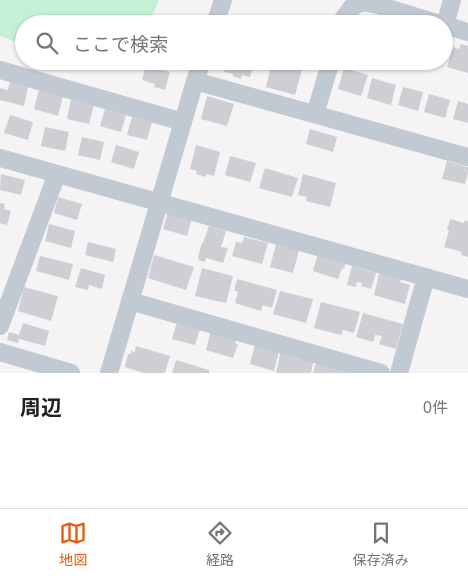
<!DOCTYPE html>
<html lang="ja">
<meta charset="utf-8">
<style>
:root{--surface:#fff;--page:#f2f2f2;--text:#202124;--muted:#757577;--line:#e0e0e0;--accent:#ea580c}
body{margin:0;font-family:Helvetica,"Noto Sans JP",sans-serif;background:var(--page);color:var(--text)}
.list{margin:0;padding:0;list-style:none}
h2{display:flex;justify-content:space-between;align-items:center;height:65px;margin:0;padding:0 20px;font-size:21px}
h2 small{font-size:16px;font-weight:400;color:var(--muted)}
.icon{flex:none;width:28px;height:28px;fill:none;stroke:currentColor;stroke-width:2;stroke-linecap:round;stroke-linejoin:round}
.map{position:relative;flex:none;width:468px;height:373px;overflow:hidden}
.search{position:absolute;background:var(--surface);box-shadow:0 1px 4px #0004;left:15px;right:15px;top:15px;height:55px;display:flex;align-items:center;gap:12px;box-sizing:border-box;padding:0 18px;border-radius:28px;color:var(--muted);font-size:19px}
.sheet{height:135px;background:var(--surface)}
nav{display:flex;justify-content:space-around;align-items:center;box-sizing:border-box;height:70px;border-top:1px solid var(--line);background:var(--surface);font-size:14px;color:var(--muted)}
nav a{display:grid;justify-items:center;gap:2px}
nav .on{color:var(--accent)}
.map>svg:first-child{display:block}
.green{fill:#c3f1d5}
.building{fill:#cdcfd5}
.lines{fill:none;stroke-linecap:round;stroke-linejoin:round}
.minor{stroke:#c1cad2;stroke-width:18}
</style>
<div class="map">
<svg width="468" height="373" viewBox="0 0 468 373">
<rect width="100%" height="100%" fill="#f5f3f3"/>
<polygon class="green" points="0,0 159,0 148,24 24,24 24,43 17,42 0,36"/>
<g class="building">
<polygon points="461,44 468,46 468,73 447,67 453,47 459,49"/>
<polygon points="227,61 254,61 250,77 242,75 241,79 233,76 233,74 224,72"/>
<polygon points="272,62 302,70 295,95 266,87"/>
<polygon points="146,65 170,72 165,90 154,87 155,84 142,80"/>
<polygon points="344,68 368,75 361,96 338,89"/>
<polygon points="372,78 396,85 391,105 367,98"/>
<polygon points="10,82 28,87 24,106 0,100 0,88 8,90"/>
<polygon points="403,87 423,92 418,111 398,105"/>
<polygon points="39,90 63,96 58,116 34,109"/>
<polygon points="429,94 450,100 445,118 424,112"/>
<polygon points="207,96 234,104 227,126 201,119"/>
<polygon points="71,99 94,105 89,124 67,119"/>
<polygon points="458,101 468,104 468,123 453,119"/>
<polygon points="105,109 126,115 121,132 100,126"/>
<polygon points="10,115 33,122 28,140 4,133"/>
<polygon points="132,117 152,122 147,140 127,135"/>
<polygon points="45,127 69,132 65,151 41,146"/>
<polygon points="310,129 337,137 333,152 306,144"/>
<polygon points="82,137 104,142 100,160 78,155"/>
<polygon points="116,145 139,152 134,169 111,162"/>
<polygon points="196,145 220,152 214,176 206,174 206,177 196,174 197,171 190,169"/>
<polygon points="230,156 256,163 250,182 225,175"/>
<polygon points="447,161 468,167 468,173 465,184 442,179"/>
<polygon points="265,168 298,178 292,197 259,188"/>
<polygon points="1,174 25,180 21,195 0,190"/>
<polygon points="303,174 336,183 330,207 306,201 307,197 298,195"/>
<polygon points="58,197 82,204 77,220 54,213"/>
<polygon points="0,203 5,204 4,209 11,211 7,225 0,223"/>
<polygon points="168,212 192,218 187,236 163,229"/>
<polygon points="450,219 464,223 465,220 468,221 468,257 461,255 462,252 444,247 449,231 447,230"/>
<polygon points="49,224 75,231 71,248 45,241"/>
<polygon points="209,226 226,231 221,247 228,248 223,263 206,258 205,262 198,260 199,258 198,257 202,243 203,243"/>
<polygon points="244,237 268,243 262,264 232,256 236,242 242,243"/>
<polygon points="88,242 116,249 113,262 85,255"/>
<polygon points="276,244 299,250 293,273 270,267"/>
<polygon points="318,254 346,261 344,269 342,268 338,279 313,271"/>
<polygon points="154,255 194,267 186,290 148,278"/>
<polygon points="40,256 73,264 69,280 36,271"/>
<polygon points="352,266 376,273 371,289 361,286 362,283 357,282 356,287 347,285"/>
<polygon points="81,268 105,275 102,289 89,285 88,290 75,287"/>
<polygon points="202,268 233,276 226,303 195,296"/>
<polygon points="380,270 402,279 400,282 410,285 405,304 374,295"/>
<polygon points="237,279 277,290 272,308 263,305 261,311 235,303 238,292 234,290"/>
<polygon points="24,287 58,296 51,321 18,311"/>
<polygon points="280,291 313,299 306,323 273,314"/>
<polygon points="321,302 360,312 354,333 343,330 341,335 314,328"/>
<polygon points="363,313 403,324 396,349 379,344 382,336 375,335 373,342 356,337"/>
<polygon points="177,322 200,329 195,345 172,339"/>
<polygon points="23,323 49,331 45,346 19,339 18,343 7,340 9,332 19,335"/>
<polygon points="210,333 236,340 235,343 238,344 233,358 206,350"/>
<polygon points="255,344 279,351 274,371 250,364"/>
<polygon points="136,346 170,356 165,373 144,373 125,367 128,354 131,354 131,351 135,352"/>
<polygon points="281,350 297,354 295,358 313,362 311,373 276,373"/>
<polygon points="176,360 209,370 209,373 172,373"/>
<polygon points="316,363 349,373 313,373"/>
</g>
<g class="lines">
<g class="minor">
<polyline points="215,24 223,0"/>
<polyline points="342,24 343,19 352,7 363,2 378,5 440,24"/>
<polyline points="444,25 468,32"/>
<polyline points="445,25 452,0"/>
<polyline points="0,70 183,122"/>
<polyline points="195,81 468,157"/>
<polyline points="315,114 331,61"/>
<polyline points="0,158 468,289"/>
<polyline points="130,301 381,373"/>
<polyline points="0,326 57,174"/>
<polyline points="0,352 71,373"/>
<polyline points="109,373 195,81 202,61"/>
<polyline points="399,373 426,277"/>
</g>
</g>
</svg>
<div class="search"><svg class="icon" aria-label="search" viewBox="0 0 24 24"><circle cx="10" cy="10" r="6"/><path d="M15 15l6 6"/></svg>ここで検索</div>
</div>
<section class="sheet">
<h2>周辺<small>0件</small></h2>
<ul class="list">
</ul>
</section>
<nav>
<a class="on"><svg class="icon" aria-label="map" viewBox="0 0 24 24"><path d="M3 6l6-2 6 2 6-2v14l-6 2-6-2-6 2zM9 4v14M15 6v14"/></svg>地図</a>
<a><svg class="icon" aria-label="directions" viewBox="0 0 24 24"><path d="M12 3l9 9-9 9-9-9zM9 14v-3h6M13 9l2 2-2 2"/></svg>経路</a>
<a><svg class="icon" aria-label="saved" viewBox="0 0 24 24"><path d="M7 4h10v16l-5-4-5 4z"/></svg>保存済み</a>
</nav>
